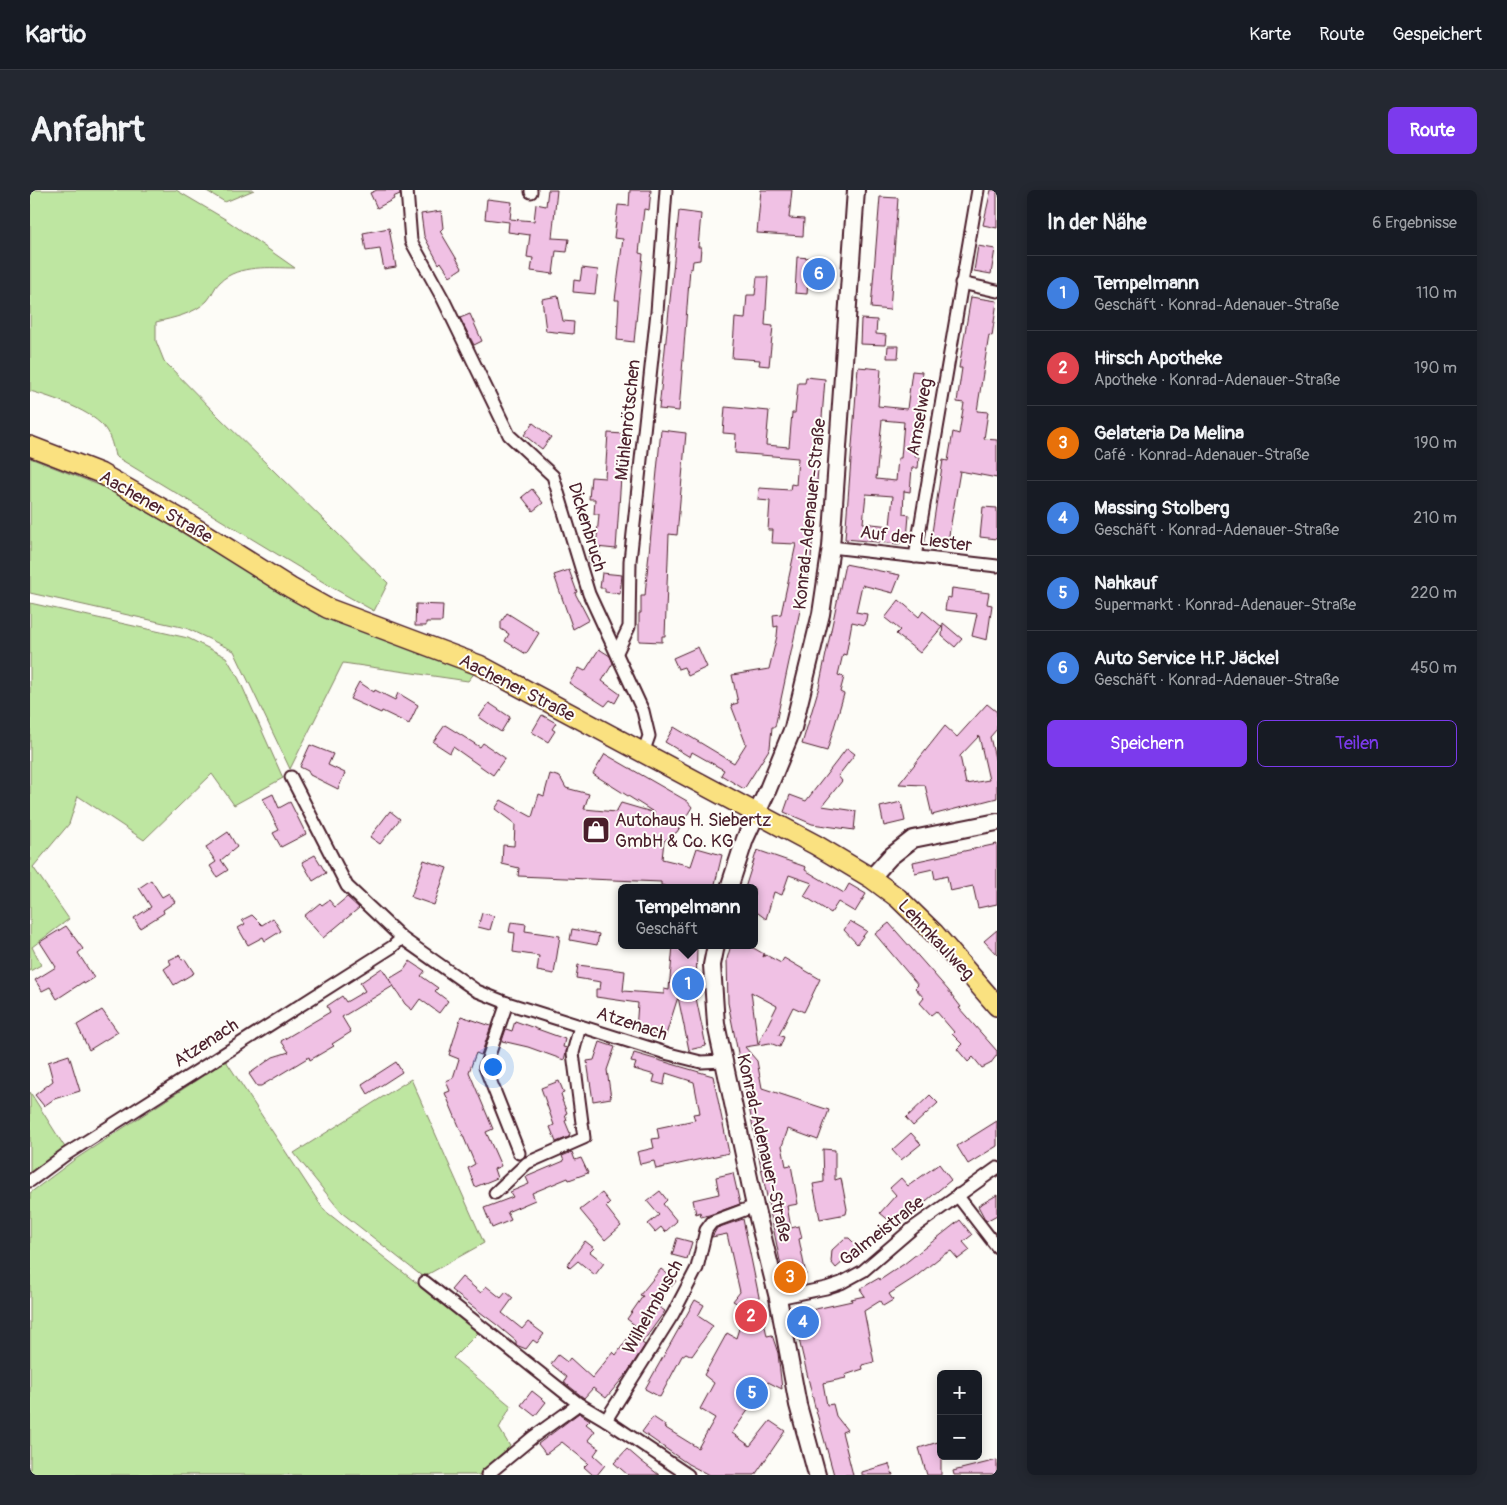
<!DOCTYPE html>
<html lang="de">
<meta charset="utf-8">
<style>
:root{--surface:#171b24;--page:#242831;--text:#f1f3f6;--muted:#9ea1a6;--line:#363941;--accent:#7c3aed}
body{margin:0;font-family:Pangolin,sans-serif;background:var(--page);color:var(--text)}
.controls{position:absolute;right:15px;bottom:15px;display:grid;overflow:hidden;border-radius:8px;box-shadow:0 2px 12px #0003}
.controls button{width:45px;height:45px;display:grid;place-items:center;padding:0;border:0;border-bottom:1px solid var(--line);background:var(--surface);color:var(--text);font:25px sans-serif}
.you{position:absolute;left:462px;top:876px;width:18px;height:18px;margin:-12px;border:4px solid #fff;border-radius:50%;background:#1a73e8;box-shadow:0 0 0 8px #1a73e833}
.badge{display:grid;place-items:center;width:32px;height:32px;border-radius:50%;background:var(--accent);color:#fff;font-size:16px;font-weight:700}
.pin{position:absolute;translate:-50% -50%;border:2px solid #fff;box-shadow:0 1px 5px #0006}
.popup{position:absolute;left:588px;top:694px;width:140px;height:65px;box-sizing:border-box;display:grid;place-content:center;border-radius:8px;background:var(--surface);filter:drop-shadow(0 1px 4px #0005);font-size:16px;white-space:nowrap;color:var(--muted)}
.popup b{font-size:19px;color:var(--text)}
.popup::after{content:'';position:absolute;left:50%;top:100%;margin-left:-10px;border:10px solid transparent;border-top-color:var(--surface)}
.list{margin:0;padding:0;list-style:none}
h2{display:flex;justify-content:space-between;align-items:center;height:65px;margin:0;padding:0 20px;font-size:21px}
h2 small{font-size:16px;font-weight:400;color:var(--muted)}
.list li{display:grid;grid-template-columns:32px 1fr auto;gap:15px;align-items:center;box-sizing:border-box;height:75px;padding:0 20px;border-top:1px solid var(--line)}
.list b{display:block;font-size:19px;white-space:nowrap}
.list p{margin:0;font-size:16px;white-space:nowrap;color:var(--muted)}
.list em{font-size:16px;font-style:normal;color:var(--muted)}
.actions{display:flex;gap:10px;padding:15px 20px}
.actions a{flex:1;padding:11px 0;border:1px solid var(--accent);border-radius:8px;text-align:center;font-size:18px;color:var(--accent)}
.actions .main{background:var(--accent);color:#fff}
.map{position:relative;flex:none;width:967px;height:1285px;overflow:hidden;border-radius:8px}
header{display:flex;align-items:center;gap:30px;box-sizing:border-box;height:70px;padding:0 25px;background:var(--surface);border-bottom:1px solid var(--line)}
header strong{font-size:24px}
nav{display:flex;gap:28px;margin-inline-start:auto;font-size:18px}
.intro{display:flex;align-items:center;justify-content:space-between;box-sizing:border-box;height:120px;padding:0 30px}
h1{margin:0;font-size:35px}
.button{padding:12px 22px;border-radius:8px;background:var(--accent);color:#fff;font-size:18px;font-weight:700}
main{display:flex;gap:30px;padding:0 30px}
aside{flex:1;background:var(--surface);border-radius:8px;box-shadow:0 2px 12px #0003}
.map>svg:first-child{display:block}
.green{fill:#bee6a1;stroke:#848266}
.building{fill:#f0c1e4;stroke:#4a1f2b;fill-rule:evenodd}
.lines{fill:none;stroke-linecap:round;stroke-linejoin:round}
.street-casing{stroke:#4a1f2b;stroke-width:15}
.secondary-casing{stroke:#4a1f2b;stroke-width:20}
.primary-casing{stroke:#4a1f2b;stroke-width:22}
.street{stroke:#fdfcf7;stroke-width:11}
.secondary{stroke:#fdfcf7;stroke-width:16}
.primary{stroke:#fae180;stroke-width:19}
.labels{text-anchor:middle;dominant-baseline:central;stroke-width:4;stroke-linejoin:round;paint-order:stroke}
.street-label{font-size:18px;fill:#4a1f2b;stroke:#fdfcf7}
.poi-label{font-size:18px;fill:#4a1f2b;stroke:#fdfcf7;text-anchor:start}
</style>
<header>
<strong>Kartio</strong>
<nav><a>Karte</a><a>Route</a><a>Gespeichert</a></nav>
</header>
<div class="intro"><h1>Anfahrt</h1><a class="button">Route</a></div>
<main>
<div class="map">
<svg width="967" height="1285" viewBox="0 0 967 1285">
<rect width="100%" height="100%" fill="#fdfcf7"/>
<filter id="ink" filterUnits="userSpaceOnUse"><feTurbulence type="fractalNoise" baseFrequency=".02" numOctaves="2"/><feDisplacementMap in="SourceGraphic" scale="10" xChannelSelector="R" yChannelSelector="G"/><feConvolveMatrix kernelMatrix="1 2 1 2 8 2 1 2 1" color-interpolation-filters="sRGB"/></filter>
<g filter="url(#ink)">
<g class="green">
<path d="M0,0h146l49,29 70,49c-24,0 -56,-4 -75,14 -6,5 -8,14 -13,19 -13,13 -34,17 -51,21v19l8,20 53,54 171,168 -14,28 -41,-23 -218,-132c-2,-9 -4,-18 -9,-26 -12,-19 -55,-33 -76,-39z"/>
<polygon points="175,0 224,0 195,12"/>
<polygon points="0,268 79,299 293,427 447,480 438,491 313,473 260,579 204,461 156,438 0,403"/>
<polygon points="0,413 158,448 196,467 209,489 253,588 204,615 182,584 114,650 48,606 39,634 3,677 39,729 2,757 11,775 0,781"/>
<polygon points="196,871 294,1020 449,1142 423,1168 481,1216 469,1238 481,1258 449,1285 0,1285 0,1003 44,970"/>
<polygon points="381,889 454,1053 393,1087 312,1023 264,963"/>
<polygon points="0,902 36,959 0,985"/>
</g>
<g class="building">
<polygon points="347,0 370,0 370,4 363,7 364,9 347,18 340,3"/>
<polygon points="518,0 527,0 522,48 539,49 537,62 526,61 523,84 501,81 503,68 497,67 500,45 478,42 479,32 455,29 457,9 482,12 480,29 504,31 506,14 516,16"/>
<polygon points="600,0 621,0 619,20 614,19 609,63 613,64 604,152 587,150 589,110 585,110 593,49 584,48 588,15 599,16"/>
<polygon points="731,0 762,0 759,28 774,29 773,46 727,43"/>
<polygon points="961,0 967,0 967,38 953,35"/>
<polygon points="850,7 868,8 860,120 841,118"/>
<polygon points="411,21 413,38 410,41 432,78 420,86 411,72 409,74 394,46 391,24"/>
<polygon points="649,21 671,24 668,57 671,57 670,70 663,71 662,79 660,78 649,221 629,219"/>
<polygon points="359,38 366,77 354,79 350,59 336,61 333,43"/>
<polygon points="948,56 965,59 961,84 944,81"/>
<polygon points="767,67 780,68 780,77 798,78 798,91 778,90 777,104 765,103"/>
<polygon points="552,78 568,80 565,104 543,102 544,90 550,91"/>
<polygon points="727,87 738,87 735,135 743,136 739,176 729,175 730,170 702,168 705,128 715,129 717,105 725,105"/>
<polygon points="528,106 533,131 544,132 543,144 516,141 512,109"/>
<polygon points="941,107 967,111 962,146 959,145 947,221 958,222 954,249 967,250 967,288 930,281 918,351 901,349 913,270 918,271 923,242 929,244 934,213 927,212 932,178 929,178"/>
<polygon points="440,124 452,151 444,155 430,128"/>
<polygon points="831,129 847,130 846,144 856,145 855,155 830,154"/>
<polygon points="858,156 869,156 868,168 857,168"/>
<path d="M828,177l23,2 -3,37 29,3 5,-38 10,1 -8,72h3l-2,13h4l-1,11h-6l-2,24 -6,-1 -1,23 6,1 -2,24 -8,5 -54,-5zM852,230l22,2 -3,36h-3l-2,23 -20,-2zM836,304l27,2 -3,30 -27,-3z"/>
<polygon points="776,187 795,189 781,369 745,537 742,537 740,558 714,599 691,585 694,580 662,562 660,567 635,552 644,537 704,573 716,554 701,515 708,513 702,485 739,479 747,446 748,436 744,437 743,425 751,424 766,354 742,353 743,340 738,340 740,311 728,310 729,298 760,300 761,294 766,295 768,268 705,263 706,244 693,243 695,217 739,221 736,255 759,257 762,223 765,223 768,193 775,193"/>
<polygon points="503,233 521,247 512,259 494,245"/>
<polygon points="631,240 656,243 647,345 639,344 635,446 632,446 632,452 609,451 609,423 611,423 611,406 615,406 616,394"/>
<polygon points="578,243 594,244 586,359 566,357 569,324 564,324 565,309 559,309 561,287 575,288"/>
<polygon points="502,299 513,313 503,321 492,307"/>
<polygon points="953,317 967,318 967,349 950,347"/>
<polygon points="558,363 570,363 570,376 560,376"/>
<polygon points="815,374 870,385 863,403 832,395 826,422 837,424 835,435 822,432 816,465 813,464 808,485 814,487 810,502 814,504 797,561 772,554 789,497"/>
<polygon points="539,380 547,402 545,403 559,430 543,439 524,385"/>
<polygon points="572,383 592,385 590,404 575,402 575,398 570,398"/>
<polygon points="922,398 959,403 957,414 962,415 957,450 942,446 947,424 915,420 917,407 921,408"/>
<polygon points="869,410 889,427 893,421 912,437 890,463 866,444 870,440 855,428"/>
<polygon points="386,414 413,415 412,432 396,432 396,436 385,436"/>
<polygon points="477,423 509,443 496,464 475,451 479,444 471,439 471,432"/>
<polygon points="913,433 932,449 925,457 912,446"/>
<polygon points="668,457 677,477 658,486 654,477 648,479 643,468"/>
<polygon points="569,459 580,466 583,473 572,491 590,504 585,513 580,510 575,516 539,493 549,478 555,481"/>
<polygon points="329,492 344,502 345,500 365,510 368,503 388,515 379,534 352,521 351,523 320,509"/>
<polygon points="459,513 480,527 471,542 449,527"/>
<path d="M957,514l10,8v17l-7,8 7,30v31l-65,17 -7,-30 -26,-1 46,-58 12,11zM949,546l10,44 -23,4 -6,-28z"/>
<polygon points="512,525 526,533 522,539 525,541 518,552 502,542"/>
<polygon points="415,535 450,557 453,553 475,568 463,585 423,557 420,563 403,552"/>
<polygon points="280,555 303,564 298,575 315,583 308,599 280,585 278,581 270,577"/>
<polygon points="817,558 825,564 808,586 812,591 792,616 826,621 824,640 782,634 754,622 760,605 776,611"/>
<polygon points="575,564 657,611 662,617 647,642 634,651 632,669 661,676 667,658 692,665 684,698 641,698 631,695 631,692 488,686 489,678 472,674 473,655 484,656 485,634 465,619 471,610 502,627 509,604 514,606 520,584 530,587 536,598 559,604 554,619 586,622 591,613 625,623 563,584"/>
<polygon points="243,604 249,618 260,612 276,644 251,657 243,643 249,640 233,609"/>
<polygon points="871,612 875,631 854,636 850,617"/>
<polygon points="360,621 370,629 350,654 340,647"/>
<polygon points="198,642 207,657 191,670 198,680 187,687 180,676 186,672 176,657"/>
<polygon points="967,654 967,714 948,718 943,696 920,701 917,686 905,689 903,679 885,683 883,672"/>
<polygon points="727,660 776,677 775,680 814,703 819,694 836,704 825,722 808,712 801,723 774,706 782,693 759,685 752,705 744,702 736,729 724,720 724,698 715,698"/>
<polygon points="285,665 296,683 283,691 272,672"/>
<polygon points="394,670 417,678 404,715 381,707"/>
<polygon points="121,690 132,707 139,703 145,712 133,720 134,723 110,738 104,728 121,717 109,698"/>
<polygon points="317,707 329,718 293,748 274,726 290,713 292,715 299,710 305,717"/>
<polygon points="452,723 464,726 460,740 448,737"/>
<polygon points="222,725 232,735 243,728 251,741 235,751 233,747 218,755 208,738 215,734 212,730"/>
<polygon points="820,731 837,741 827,754 814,740"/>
<polygon points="481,732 496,734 495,741 530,746 524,784 507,781 509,766 483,762 485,743 479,742"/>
<polygon points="859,733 918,800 931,817 929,818 967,861 967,865 960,874 952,878 943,867 938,872 927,859 932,854 922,844 924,842 906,821 901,825 890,813 894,808 885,798 888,795 845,744"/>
<polygon points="36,736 53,759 48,763 64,788 54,794 53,792 27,809 20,797 12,801 5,790 26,777 10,752"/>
<polygon points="542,739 569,744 567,755 540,750"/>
<polygon points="967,740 967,765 954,751"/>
<polygon points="643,755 667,755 666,808 676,856 659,860 648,807 635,848 606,840 608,813 566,807 566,799 570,799 571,792 546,788 548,775 595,781 593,801 634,804 634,799 639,800"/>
<path d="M701,755h17l16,9 -1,3 3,-2 15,8 3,-5 36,21 -16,33 -11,-5 -14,28 5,2 -4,10 -10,-4 -25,4 12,14 5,27 67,22 -11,30 -30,-11 -6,17 4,20 5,-1 7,39 -11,2 4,22 8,-2 3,12 -3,1 7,36 -22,6 -56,-278 -1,-44zM721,802l26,14 -19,38z"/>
<polygon points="149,765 152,770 155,769 164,783 144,795 134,779 141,774 139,770"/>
<polygon points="380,771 395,781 391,786 408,798 405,801 418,811 409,823 390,809 382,820 375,814 359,789 363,796 312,827 321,842 302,854 304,856 280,870 279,867 231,896 227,896 219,884 243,867 259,862 251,851 300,822 297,816 312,806 316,812 335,801 330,793 352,778 359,789 374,780"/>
<polygon points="72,820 88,842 59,860 47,835"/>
<polygon points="431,826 461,836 451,865 446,863 439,882 463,939 456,942 471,976 464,979 467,988 445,997 438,978 445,974 415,903 420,901 416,891 423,888 429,869 419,865"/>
<polygon points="485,831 535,849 533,857 537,858 534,870 498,857 472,851 476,839 482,841"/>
<polygon points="570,852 585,857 577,880 581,908 563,911 557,871 564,870"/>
<polygon points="604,863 683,886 699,963 626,979 624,971 610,974 607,962 624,958 622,949 629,948 627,938 665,930 663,924 670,923 664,892 636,883 634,895 623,892 625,885 604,879 606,873 601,872"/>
<polygon points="39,865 50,901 24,909 14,916 5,905 23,891 18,872"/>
<polygon points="366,872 372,882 338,904 332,894"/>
<polygon points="529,891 534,903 531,904 533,910 532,910 537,923 535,924 537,930 535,931 540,943 539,947 526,952 520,937 524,935 511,898"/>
<polygon points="900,905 908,913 883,936 876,928"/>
<polygon points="967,931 967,956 938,974 927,956"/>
<polygon points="881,943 891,954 871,970 862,960"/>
<polygon points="793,959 805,960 805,990 811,988 817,1019 816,1024 790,1029 783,994 794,992"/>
<polygon points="542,962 545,970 551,968 558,983 539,990 538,988 502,1003 505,1010 477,1022 481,1030 462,1038 454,1018 483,1007 480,1002 499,994 496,987 534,971 532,966"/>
<polygon points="909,974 921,990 866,1036 850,1023 866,1005 860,998 871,988 878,996"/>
<polygon points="703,983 710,1014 679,1025 671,1027 670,1022 666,1024 663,1010 689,1004 686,987"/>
<polygon points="630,1001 637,1010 633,1014 647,1031 635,1042 631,1037 625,1042 618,1034 629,1025 617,1011"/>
<polygon points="572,1003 580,1013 576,1017 591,1036 575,1050 550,1020"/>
<polygon points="967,1005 967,1025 956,1031 948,1016"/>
<polygon points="713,1029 737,1146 742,1145 748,1163 752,1199 738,1192 702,1243 720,1256 740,1231 755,1241 725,1285 679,1285 658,1274 612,1242 623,1227 635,1235 634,1237 668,1258 685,1228 670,1219 684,1193 674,1185 697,1143 706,1148 712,1129 707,1125 712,1116 703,1111 710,1102 697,1044 682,1047 687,1038"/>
<polygon points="930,1030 942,1045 933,1052 940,1060 928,1069 921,1061 913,1065 884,1088 859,1104 863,1110 853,1116 850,1111 834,1121 844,1172 832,1175 833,1179 815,1185 816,1188 793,1193 797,1215 803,1214 806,1226 817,1240 812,1242 823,1285 804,1285 784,1213 763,1124 822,1111 821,1109 835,1106 830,1099 849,1088 850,1090 874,1074"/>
<polygon points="647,1048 662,1052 657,1069 642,1065"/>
<polygon points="815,1048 819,1048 829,1058 806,1078 801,1072 802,1060"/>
<polygon points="555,1051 564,1058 560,1062 574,1073 565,1085 548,1071 540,1078 537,1075"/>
<polygon points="631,1079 646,1091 626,1115 635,1121 612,1153 615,1155 597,1183 576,1208 563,1198 554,1208 534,1192 537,1187 521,1174 528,1165 537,1172 540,1168 562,1188 583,1162 586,1165 606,1136 597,1129 613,1106 610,1105"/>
<polygon points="432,1087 451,1103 456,1096 471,1108 476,1102 483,1108 472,1123 492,1139 498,1132 514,1144 507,1153 503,1150 496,1159 486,1155 486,1151 467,1135 421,1100"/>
<polygon points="665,1110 674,1115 668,1126 683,1136 662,1166 656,1163 652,1166 630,1207 615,1199"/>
<polygon points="502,1201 516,1212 505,1226 491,1215"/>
<polygon points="549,1223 560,1230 556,1234 565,1241 558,1250 569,1258 564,1265 575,1275 567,1285 563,1285 554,1277 558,1273 532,1252 516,1264 508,1254"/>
<polygon points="911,1251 911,1285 897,1285 889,1258"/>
<polygon points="597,1259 611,1271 629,1285 598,1285 584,1273"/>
<polygon points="967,1270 967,1285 924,1285 923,1281"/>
<polygon points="859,1274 863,1285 832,1285 832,1282"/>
</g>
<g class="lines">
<defs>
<g id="street">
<polyline points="377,0 381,51 413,109 479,245 523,286 559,404 613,521 619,546 613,563"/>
<polyline points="501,2 501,0"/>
<polyline points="931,93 967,101"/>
<polyline points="801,357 967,376"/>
<polyline points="885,367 948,0"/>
<polyline points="587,462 599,437 600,371 627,122 636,0"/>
<polyline points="261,587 317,696 372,748 447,801 477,813 639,864 671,872 694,871"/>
<polyline points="477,813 455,877 489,963"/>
<polyline points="0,991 35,965 362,757 372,748"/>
<polyline points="465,1003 497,973 554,948 543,863 550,836"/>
<polyline points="927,1005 967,1057"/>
<polyline points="395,1092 549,1214 576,1230 658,1285"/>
<polyline points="748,1108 796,1098 811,1093 833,1081 883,1038 967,978"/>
<polyline points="576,1230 643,1124 667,1078 676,1040 682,1032 725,1016"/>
<polyline points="457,1285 503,1247 549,1214"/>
</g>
<g id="secondary">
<polyline points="841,688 860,667 883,649 967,632"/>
<polyline points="699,698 715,649 738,599 763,538 791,424 801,357 826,0"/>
<polyline points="686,755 682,775 686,834 725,1016 748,1108 768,1215 787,1285"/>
</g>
<polyline id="primary" points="0,256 70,283 154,331 261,398 297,418 449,475 786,655 841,688 868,708 904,743 967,816"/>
</defs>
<use href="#street" class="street-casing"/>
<use href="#secondary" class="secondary-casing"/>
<use href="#primary" class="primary-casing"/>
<use href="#street" class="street"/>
<use href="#secondary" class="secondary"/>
<use href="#primary" class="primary"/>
</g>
</g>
<defs>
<symbol id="shop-square" viewBox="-11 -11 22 22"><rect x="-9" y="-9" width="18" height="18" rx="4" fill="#4a1f2b" stroke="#fdfcf7"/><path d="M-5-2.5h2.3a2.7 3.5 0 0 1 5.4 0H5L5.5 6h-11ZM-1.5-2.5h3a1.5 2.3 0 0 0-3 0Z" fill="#fff"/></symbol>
</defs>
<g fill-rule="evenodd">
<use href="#shop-square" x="550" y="624" width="32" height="32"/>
</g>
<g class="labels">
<g class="street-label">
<text transform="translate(890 227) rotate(-80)">Amselweg</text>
<text transform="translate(598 230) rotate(-84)">Mühlenrötschen</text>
<text transform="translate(126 317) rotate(30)">Aachener Straße</text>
<text transform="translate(780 324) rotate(-84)">Konrad-Adenauer-Straße</text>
<text transform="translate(557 337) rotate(73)">Dickenbruch</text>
<text transform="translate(886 349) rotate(7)">Auf der Liester</text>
<text transform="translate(487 498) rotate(27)">Aachener Straße</text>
<text transform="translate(906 750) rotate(47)">Lehmkaulweg</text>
<text transform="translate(602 834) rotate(18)">Atzenach</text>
<text transform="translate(176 853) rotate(-33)">Atzenach</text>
<text transform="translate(734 958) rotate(77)">Konrad-Adenauer-Straße</text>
<text transform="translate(852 1041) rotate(-38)">Galmeistraße</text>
<text transform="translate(623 1117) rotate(-61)">Wilhelmbusch</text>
</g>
<g class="poi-label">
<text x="585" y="630">Autohaus H. Siebertz<tspan x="585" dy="21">GmbH &amp; Co. KG</tspan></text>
</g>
</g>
</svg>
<div class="controls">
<button>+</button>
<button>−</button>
</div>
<div class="you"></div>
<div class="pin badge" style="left:658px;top:794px;background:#3f7fe0">1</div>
<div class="popup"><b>Tempelmann</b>Geschäft</div>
<div class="pin badge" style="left:721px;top:1126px;background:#e0444e">2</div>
<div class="pin badge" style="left:760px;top:1087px;background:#e8710a">3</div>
<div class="pin badge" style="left:773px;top:1132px;background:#3f7fe0">4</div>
<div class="pin badge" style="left:722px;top:1203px;background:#3f7fe0">5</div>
<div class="pin badge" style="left:789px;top:84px;background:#3f7fe0">6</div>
</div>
<aside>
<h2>In der Nähe<small>6 Ergebnisse</small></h2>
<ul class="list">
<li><span class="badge" style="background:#3f7fe0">1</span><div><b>Tempelmann</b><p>Geschäft · Konrad-Adenauer-Straße</p></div><em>110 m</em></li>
<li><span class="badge" style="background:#e0444e">2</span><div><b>Hirsch Apotheke</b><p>Apotheke · Konrad-Adenauer-Straße</p></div><em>190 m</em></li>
<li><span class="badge" style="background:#e8710a">3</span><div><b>Gelateria Da Melina</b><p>Café · Konrad-Adenauer-Straße</p></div><em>190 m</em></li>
<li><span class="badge" style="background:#3f7fe0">4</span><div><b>Massing Stolberg</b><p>Geschäft · Konrad-Adenauer-Straße</p></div><em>210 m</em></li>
<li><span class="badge" style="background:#3f7fe0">5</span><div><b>Nahkauf</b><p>Supermarkt · Konrad-Adenauer-Straße</p></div><em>220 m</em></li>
<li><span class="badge" style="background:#3f7fe0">6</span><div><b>Auto Service H.P. Jäckel</b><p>Geschäft · Konrad-Adenauer-Straße</p></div><em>450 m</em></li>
</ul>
<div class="actions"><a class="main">Speichern</a><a>Teilen</a></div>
</aside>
</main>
